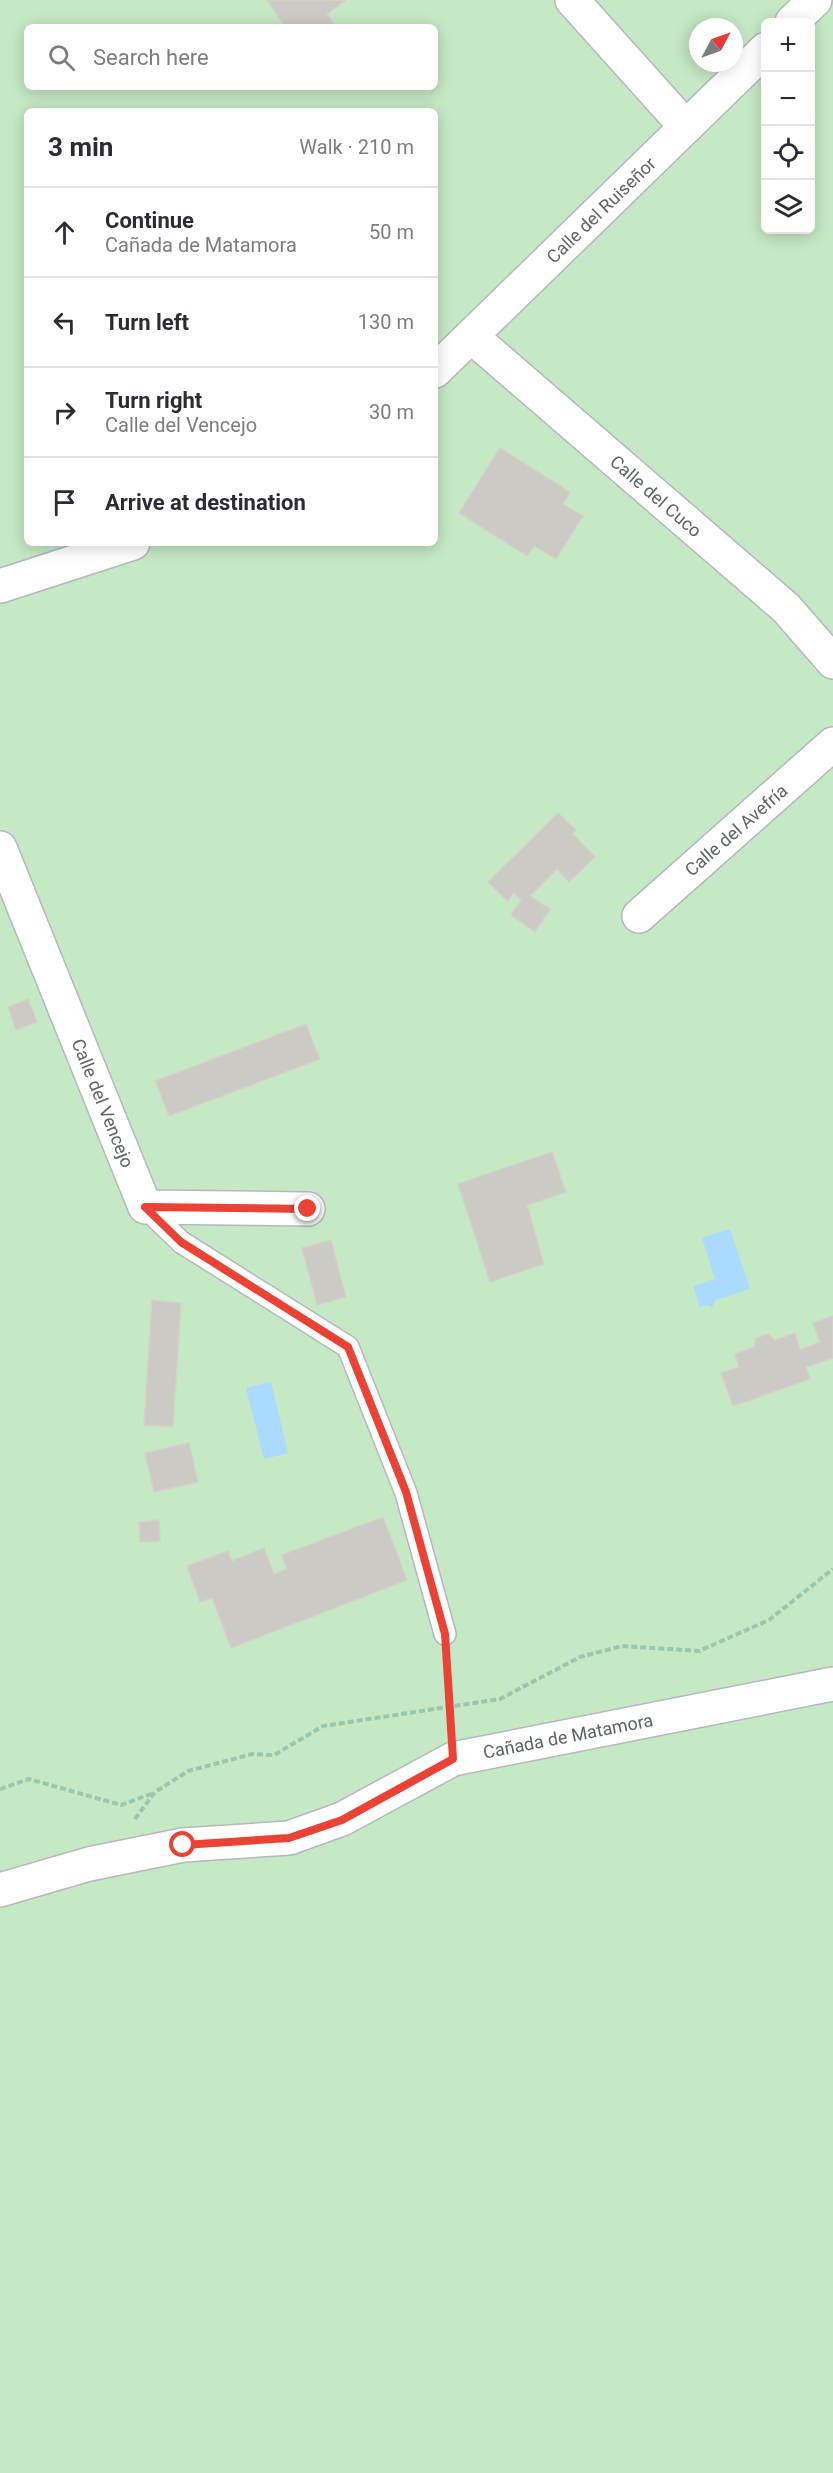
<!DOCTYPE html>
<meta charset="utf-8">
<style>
:root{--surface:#fff;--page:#f2f2f3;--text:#2b2b33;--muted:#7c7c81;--line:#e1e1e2}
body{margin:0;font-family:Roboto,sans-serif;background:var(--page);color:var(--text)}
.controls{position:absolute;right:18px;top:18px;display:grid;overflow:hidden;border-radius:9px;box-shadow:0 3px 15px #0003}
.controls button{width:54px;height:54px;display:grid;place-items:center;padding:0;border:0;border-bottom:2px solid var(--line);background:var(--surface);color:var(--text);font:30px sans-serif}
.compass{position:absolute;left:689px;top:18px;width:54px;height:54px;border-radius:50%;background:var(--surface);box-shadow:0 3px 15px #0003;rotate:49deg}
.stop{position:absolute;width:18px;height:18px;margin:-14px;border:4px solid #ea4335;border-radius:50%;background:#fff}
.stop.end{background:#ea4335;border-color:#fff;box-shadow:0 2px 6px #0008}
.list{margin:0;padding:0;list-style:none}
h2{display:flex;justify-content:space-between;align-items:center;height:78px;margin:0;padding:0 24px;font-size:26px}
h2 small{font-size:20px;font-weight:400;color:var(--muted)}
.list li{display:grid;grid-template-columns:39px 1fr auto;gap:18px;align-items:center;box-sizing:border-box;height:90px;padding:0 24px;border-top:2px solid var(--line)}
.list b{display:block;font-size:22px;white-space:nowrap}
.list p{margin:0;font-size:20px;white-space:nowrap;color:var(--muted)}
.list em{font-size:20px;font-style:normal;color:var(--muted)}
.icon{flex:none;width:33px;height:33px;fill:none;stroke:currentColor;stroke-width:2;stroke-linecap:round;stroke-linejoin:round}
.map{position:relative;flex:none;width:833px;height:2473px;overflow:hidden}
.search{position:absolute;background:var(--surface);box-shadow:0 3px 15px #0003;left:24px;top:24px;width:414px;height:66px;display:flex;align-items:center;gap:15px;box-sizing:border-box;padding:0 21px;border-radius:9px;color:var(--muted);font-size:22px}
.panel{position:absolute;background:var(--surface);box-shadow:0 3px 15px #0003;left:24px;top:108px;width:414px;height:438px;border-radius:9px}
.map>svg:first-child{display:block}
.green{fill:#c5e8c5;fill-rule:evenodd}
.water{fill:#aadaff}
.building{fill:#cccac5;stroke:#d6d1c6;stroke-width:1.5}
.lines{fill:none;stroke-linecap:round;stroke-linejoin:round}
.service-casing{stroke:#b5b8bc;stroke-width:24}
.minor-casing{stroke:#b5b8bc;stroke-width:36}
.path{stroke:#9cc7a9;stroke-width:4;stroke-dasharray:6 3;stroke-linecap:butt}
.service{stroke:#fff;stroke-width:21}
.minor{stroke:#fff;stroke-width:33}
.route{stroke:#ea4335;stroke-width:8}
.labels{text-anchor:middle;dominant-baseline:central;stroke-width:4.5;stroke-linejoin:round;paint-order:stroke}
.street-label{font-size:18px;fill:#5f6368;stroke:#fff}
</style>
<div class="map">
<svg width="833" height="2473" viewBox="0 0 833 2473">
<rect width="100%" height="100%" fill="#f1efe8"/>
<path class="green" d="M0,0h833v2473h-833zM766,22h44v208h-44zM27,27h408v60h-408zM698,27h36v36h-36zM27,111h408v432h-408z"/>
<g class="water">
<polygon points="730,1229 750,1289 716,1300 712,1307 707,1305 700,1307 693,1286 715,1279 702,1238"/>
<polygon points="271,1382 288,1453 264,1459 246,1388"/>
</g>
<g class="building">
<polygon points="267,0 346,0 327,14 336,27 281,27 284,25"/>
<polygon points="500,448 570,492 563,504 583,516 556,559 534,546 527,556 459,513"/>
<polygon points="558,813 576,830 573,834 595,857 569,882 557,869 530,896 550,909 535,932 511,915 521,900 514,893 507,901 488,882"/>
<polygon points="28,999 37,1022 16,1030 8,1007"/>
<polygon points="306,1024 320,1059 169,1116 155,1081"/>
<polygon points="552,1152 566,1192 527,1205 544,1264 490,1282 458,1184"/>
<polygon points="331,1240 346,1297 317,1305 302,1248"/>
<polygon points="152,1300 181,1303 173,1427 144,1425"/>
<polygon points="833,1316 833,1358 806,1367 810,1379 733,1406 721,1373 739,1367 735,1354 754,1347 756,1338 768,1334 775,1340 795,1333 800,1350 820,1342 813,1323"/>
<polygon points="189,1443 198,1482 154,1492 145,1453"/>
<polygon points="383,1517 407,1580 231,1648 212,1598 200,1602 187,1566 228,1551 232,1561 264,1548 274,1574 287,1569 282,1555"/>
<polygon points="159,1520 160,1541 140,1542 139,1522"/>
</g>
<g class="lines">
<defs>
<polyline id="service" points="145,1207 181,1242 348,1347 406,1493 445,1634"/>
<g id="minor">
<polyline points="572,0 686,127"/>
<polyline points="792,22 815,0"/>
<polyline points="472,337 786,608 833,662"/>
<polyline points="435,371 766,49"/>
<polyline points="0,586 133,543"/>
<polyline points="0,848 145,1207 308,1209"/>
<polyline points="639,916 833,744"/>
<polyline points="0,1890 89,1864 183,1845 289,1838 342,1819 453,1759 833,1684"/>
</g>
</defs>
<use href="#service" class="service-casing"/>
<use href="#minor" class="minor-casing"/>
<g class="path">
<polyline points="446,1662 450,1723"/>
<polyline points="0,1789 29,1779 121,1805 154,1793"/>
<polyline points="135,1819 155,1792 188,1771 252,1754 274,1755 323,1726 500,1699 580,1657 622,1646 699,1651 769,1620 833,1569"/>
</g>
<use href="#service" class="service"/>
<use href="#minor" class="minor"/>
</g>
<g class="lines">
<polyline class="route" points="183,1845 289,1838 342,1820 453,1759 445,1634 406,1492 348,1347 181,1242 145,1207 308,1209"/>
</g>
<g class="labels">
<g class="street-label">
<text transform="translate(601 210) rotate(-44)">Calle del Ruiseñor</text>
<text transform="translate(656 496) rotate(41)">Calle del Cuco</text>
<text transform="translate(736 830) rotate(-41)">Calle del Avefría</text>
<text transform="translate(103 1103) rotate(68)">Calle del Vencejo</text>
<text transform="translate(568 1736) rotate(-11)">Cañada de Matamora</text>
</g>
</g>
</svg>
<div class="controls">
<button>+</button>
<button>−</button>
<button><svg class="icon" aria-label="locate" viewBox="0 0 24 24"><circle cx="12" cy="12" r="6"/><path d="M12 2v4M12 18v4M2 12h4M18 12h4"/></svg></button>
<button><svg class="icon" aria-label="layers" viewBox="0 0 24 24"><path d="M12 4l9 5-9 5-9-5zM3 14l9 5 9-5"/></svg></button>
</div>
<svg class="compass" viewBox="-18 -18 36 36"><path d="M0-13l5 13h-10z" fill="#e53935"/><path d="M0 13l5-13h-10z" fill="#7c7c81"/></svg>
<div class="stop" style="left:183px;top:1845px"></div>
<div class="stop end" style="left:308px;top:1209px"></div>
<div class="search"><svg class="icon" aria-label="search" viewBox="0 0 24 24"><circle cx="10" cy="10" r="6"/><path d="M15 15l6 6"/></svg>Search here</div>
<section class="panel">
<h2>3 min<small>Walk · 210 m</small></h2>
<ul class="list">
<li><svg class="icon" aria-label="ahead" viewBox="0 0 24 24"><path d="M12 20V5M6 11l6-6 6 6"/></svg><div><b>Continue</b><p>Cañada de Matamora</p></div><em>50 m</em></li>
<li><svg class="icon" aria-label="left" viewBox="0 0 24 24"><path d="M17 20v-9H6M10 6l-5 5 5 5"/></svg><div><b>Turn left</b></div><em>130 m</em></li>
<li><svg class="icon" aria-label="right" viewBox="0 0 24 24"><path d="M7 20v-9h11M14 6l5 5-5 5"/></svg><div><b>Turn right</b><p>Calle del Vencejo</p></div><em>30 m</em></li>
<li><svg class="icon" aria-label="arrive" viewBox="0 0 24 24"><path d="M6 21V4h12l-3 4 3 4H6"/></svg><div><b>Arrive at destination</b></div></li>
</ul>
</section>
</div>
